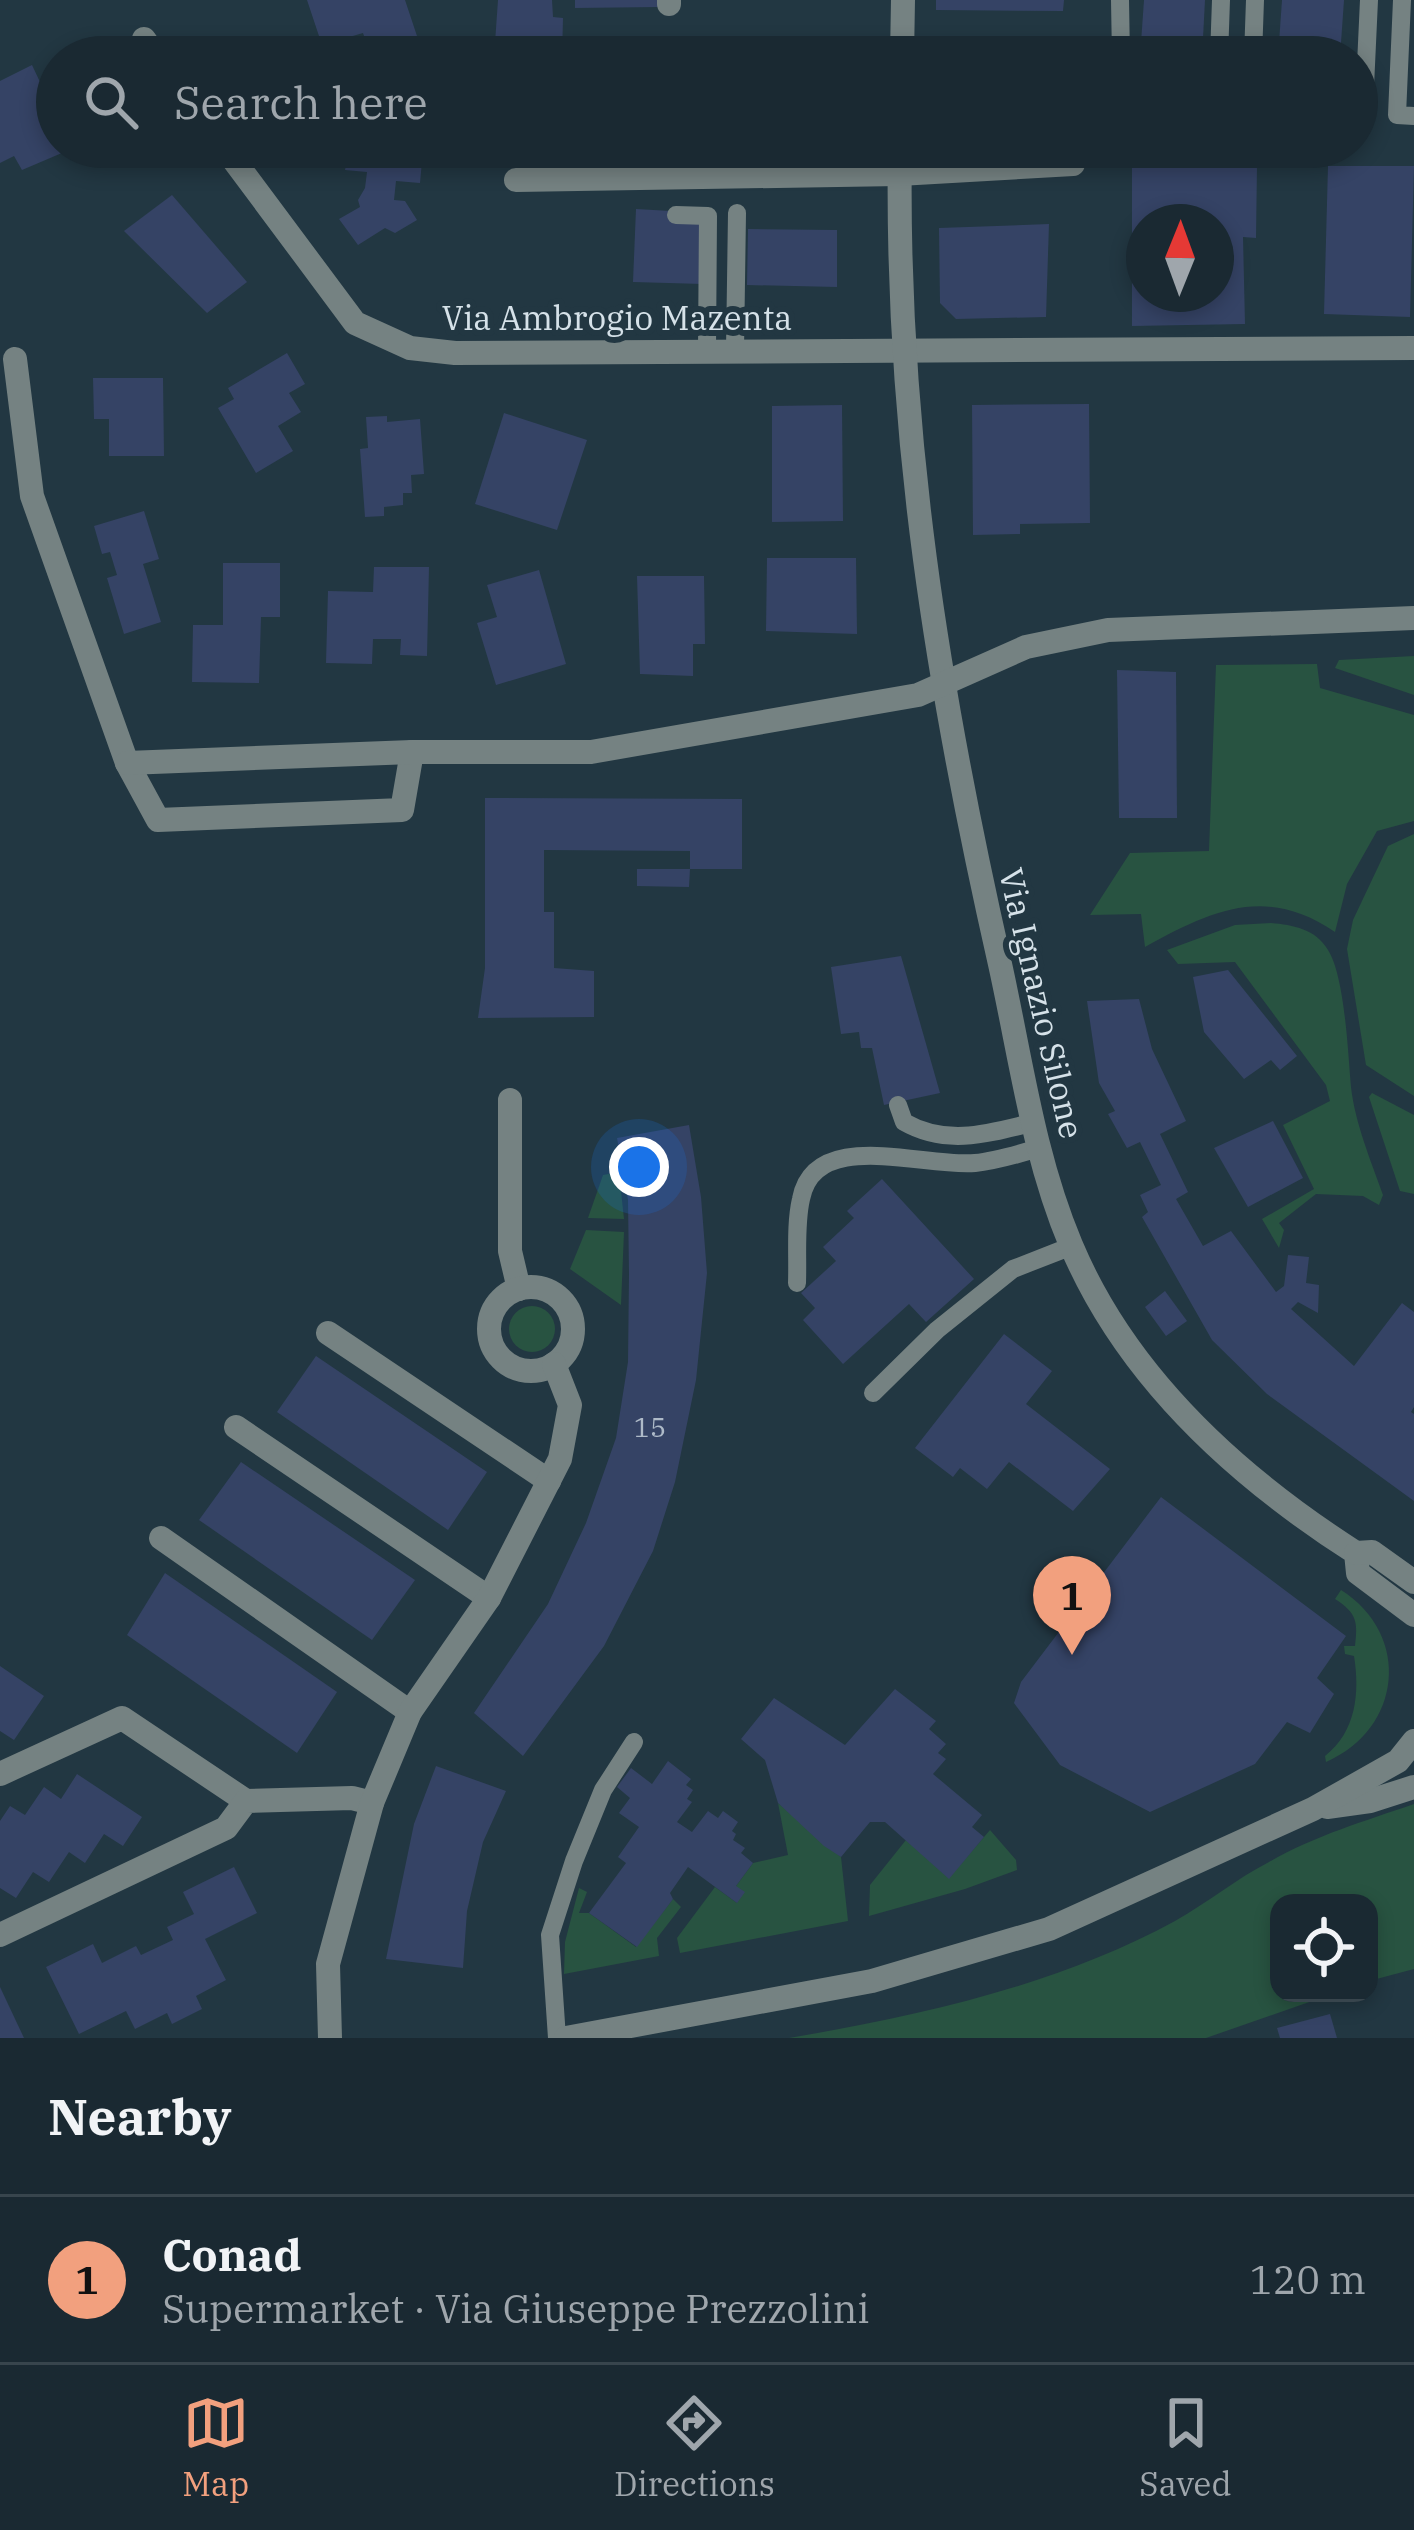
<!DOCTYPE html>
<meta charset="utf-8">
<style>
:root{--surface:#1a2932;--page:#23313a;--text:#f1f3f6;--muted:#9fa6ac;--line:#38454d;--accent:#f2a07e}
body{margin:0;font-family:"IBM Plex Serif",serif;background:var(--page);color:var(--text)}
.controls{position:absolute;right:36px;bottom:36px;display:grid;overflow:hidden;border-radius:24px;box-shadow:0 6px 18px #0003}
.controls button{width:108px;height:108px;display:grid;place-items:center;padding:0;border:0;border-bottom:3px solid var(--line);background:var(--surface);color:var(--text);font:60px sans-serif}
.compass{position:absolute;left:1126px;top:204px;width:108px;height:108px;border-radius:50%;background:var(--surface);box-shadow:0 6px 18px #0003;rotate:1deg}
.you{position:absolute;left:639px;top:1167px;width:42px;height:42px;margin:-30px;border:9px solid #fff;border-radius:50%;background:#1a73e8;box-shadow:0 0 0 18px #1a73e833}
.badge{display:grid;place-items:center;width:78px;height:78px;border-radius:50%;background:var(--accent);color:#111;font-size:39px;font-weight:700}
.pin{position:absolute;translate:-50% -99px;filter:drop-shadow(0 3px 6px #0008)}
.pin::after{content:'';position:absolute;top:63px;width:42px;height:36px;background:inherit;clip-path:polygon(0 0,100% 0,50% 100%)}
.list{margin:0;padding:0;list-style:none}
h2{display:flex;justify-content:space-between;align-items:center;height:156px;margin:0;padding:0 48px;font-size:51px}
h2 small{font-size:39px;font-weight:400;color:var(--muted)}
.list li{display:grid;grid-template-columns:78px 1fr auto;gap:36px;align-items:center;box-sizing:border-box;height:168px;padding:0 48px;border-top:3px solid var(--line)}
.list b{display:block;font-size:45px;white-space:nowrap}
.list p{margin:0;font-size:39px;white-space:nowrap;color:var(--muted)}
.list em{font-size:39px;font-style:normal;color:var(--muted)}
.icon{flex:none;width:66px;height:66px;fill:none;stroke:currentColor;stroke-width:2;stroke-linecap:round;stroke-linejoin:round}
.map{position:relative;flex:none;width:1414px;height:2038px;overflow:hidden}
.search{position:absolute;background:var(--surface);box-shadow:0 6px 18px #0003;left:36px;right:36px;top:36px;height:132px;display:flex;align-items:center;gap:30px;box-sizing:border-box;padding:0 42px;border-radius:66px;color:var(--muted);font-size:45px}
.sheet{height:324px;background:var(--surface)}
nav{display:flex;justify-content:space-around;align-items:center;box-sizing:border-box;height:168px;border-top:3px solid var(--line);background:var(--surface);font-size:33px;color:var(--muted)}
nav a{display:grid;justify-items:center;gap:6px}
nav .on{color:var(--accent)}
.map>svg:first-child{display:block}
.green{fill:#285341}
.building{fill:#354365;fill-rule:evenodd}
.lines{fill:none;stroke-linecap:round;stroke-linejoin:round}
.lane{stroke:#758282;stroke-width:18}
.street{stroke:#758282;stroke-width:24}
.labels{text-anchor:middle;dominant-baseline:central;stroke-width:12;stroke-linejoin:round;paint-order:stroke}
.number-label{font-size:27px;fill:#aebac8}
.street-label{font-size:33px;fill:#d6e2e9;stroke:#223742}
</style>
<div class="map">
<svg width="1414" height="2038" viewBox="0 0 1414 2038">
<rect width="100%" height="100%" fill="#223742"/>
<g class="green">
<polygon points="1414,656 1414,695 1335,668 1339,660"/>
<path d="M1317,664l3,24 94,27v106l-37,10 -30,53 -12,48c-69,-47 -123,-22 -190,15l-4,-33 -51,1 40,-62 79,-2 7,-186z"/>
<polygon points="1414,834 1414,1096 1366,1065 1347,949 1353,920 1388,846"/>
<path d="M1271,923c22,2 45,6 57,27 17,27 20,104 23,137 4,36 20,74 32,108l-4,10 -16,-9 -47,-2 -37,29 5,7 -5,18 -17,-29 52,-30 -31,-64 47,-24 -4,-16 -91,-123 -57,2 -11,-14 68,-25z"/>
<polygon points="1372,1093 1414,1115 1414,1194 1400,1191 1369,1097"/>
<polygon points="619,1172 624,1219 588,1218 603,1175"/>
<polygon points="586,1230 624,1232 621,1305 570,1269"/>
<circle cx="532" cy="1329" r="23"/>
<path d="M1341,1590c71,45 61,139 -15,172l-1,-6c31,-24 35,-63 29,-100l-9,-2 -1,-8h11c3,-24 2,-33 -20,-47z"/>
<polygon points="778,1803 841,1857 848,1921 680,1953 677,1938 715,1887 737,1903 736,1886 753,1863 788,1855"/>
<path d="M1414,1804v165l-45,12v-78h-90v90h56l-129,45h-417c130,-22 269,-53 386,-117 32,-18 61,-42 94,-59 45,-26 96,-41 145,-58z"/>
<polygon points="990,1830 1016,1860 1017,1870 965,1889 869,1916 870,1885 906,1840 949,1878"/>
<polygon points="579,1888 587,1892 579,1913 589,1913 636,1947 673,1899 681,1907 657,1938 659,1956 564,1974 565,1942"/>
</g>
<g class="building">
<polygon points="307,0 405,0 424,57 371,57 363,33 322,45"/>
<polygon points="498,0 552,0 553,17 563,18 562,57 494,57"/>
<polygon points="575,0 659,0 659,7 575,8"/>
<polygon points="936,0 1064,0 1063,11 936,10"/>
<polygon points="1144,0 1205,0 1202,57 1140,57"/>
<polygon points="1282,0 1344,0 1340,57 1278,57"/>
<polygon points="32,65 57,118 57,147 76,147 22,170 14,156 0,163 0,81"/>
<polygon points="350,147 423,150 420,183 396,181 394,200 405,201 417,220 395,233 385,228 358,245 339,219 360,207 358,200 365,188 367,172 345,170"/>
<path d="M1132,166h125l-1,72 -13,-1 2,87 -113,2zM1144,222h72v72h-72z"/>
<polygon points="1328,166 1414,166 1410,317 1324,314"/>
<polygon points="172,195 247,282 207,313 124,231"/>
<polygon points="636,209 671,211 704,222 703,284 633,282"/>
<polygon points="1049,224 1046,317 956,319 940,303 939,228"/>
<polygon points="748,229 837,230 837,287 747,285"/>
<polygon points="287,353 305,384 289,393 301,412 278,426 293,451 256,473 218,408 234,399 228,388"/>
<polygon points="93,378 163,378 164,456 109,456 109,419 94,419"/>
<polygon points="1089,404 1090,523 1020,524 1020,534 973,535 972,405"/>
<polygon points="842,405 843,521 772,522 772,406"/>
<polygon points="504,413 587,440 557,530 475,504"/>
<polygon points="387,416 387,422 420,419 424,474 411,475 412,493 403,493 403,505 384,507 384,516 365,517 360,449 368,448 366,417"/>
<polygon points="144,511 159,559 143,564 161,622 124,634 107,578 117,575 110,552 102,554 94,526"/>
<polygon points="767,558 856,558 857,634 766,631"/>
<polygon points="223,563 280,563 280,617 261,617 259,683 192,682 193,625 223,625"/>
<polygon points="374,567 429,567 427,656 400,655 401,639 373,639 372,664 326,663 328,591 373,592"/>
<polygon points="539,570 566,664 496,685 477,623 497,617 487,585"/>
<polygon points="637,576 704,576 705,644 693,644 693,676 640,674"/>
<polygon points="1117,670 1176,672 1177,818 1119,818"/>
<polygon points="485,798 742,799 742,869 690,869 690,851 544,850 544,912 554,912 554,968 594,971 594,1017 478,1018 485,968"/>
<polygon points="637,869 690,869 689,887 637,886"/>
<polygon points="901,956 940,1093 884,1105 872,1048 861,1048 859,1032 841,1034 831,967"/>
<polygon points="1228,970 1297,1056 1280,1070 1271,1060 1244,1079 1204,1032 1193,977"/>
<polygon points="1139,999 1152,1049 1186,1121 1160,1134 1188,1192 1176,1199 1203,1246 1231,1231 1276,1292 1284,1286 1288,1255 1309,1257 1306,1283 1319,1285 1318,1313 1298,1302 1291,1309 1354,1366 1402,1303 1414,1312 1414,1407 1411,1412 1414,1414 1414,1501 1267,1394 1212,1340 1142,1217 1148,1212 1140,1195 1161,1185 1140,1142 1127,1148 1108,1114 1115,1111 1099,1083 1087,1001"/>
<polygon points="1273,1121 1303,1178 1248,1207 1214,1148"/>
<polygon points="689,1125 701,1197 707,1273 696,1380 675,1482 653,1551 604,1646 523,1756 474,1713 548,1604 586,1523 616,1438 628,1362 629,1274 628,1200 617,1138"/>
<polygon points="882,1179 974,1279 926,1322 909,1304 843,1364 803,1320 815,1308 801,1293 836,1261 823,1247 854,1218 847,1211"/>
<polygon points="1165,1291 1187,1321 1166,1336 1145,1307"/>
<polygon points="1004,1334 1052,1371 1026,1404 1110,1469 1073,1511 1009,1462 987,1489 960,1468 953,1477 915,1448"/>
<polygon points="316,1356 487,1472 448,1530 277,1412"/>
<polygon points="241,1462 415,1580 372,1640 199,1520"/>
<polygon points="1161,1497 1346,1636 1317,1678 1334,1694 1310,1733 1287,1722 1255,1764 1150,1812 1060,1765 1014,1703 1021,1682"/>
<polygon points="165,1573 337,1692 297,1753 127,1635"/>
<polygon points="0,1666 44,1696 14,1740 0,1731"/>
<polygon points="895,1689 936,1721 929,1729 946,1744 938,1753 946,1759 933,1774 982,1815 972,1827 984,1837 949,1879 885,1822 870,1822 841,1857 824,1846 778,1803 765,1760 741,1739 774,1698 845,1745"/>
<polygon points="668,1761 691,1779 686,1785 693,1790 687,1799 692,1802 677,1822 692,1832 708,1811 718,1818 723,1811 738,1822 732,1831 736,1834 733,1840 745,1848 741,1853 753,1863 736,1886 745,1892 737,1903 688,1867 670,1893 673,1899 637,1947 589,1913 626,1863 618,1857 639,1827 619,1813 630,1798 617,1787 631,1768 652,1784"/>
<polygon points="436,1766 506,1791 483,1842 467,1911 463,1968 386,1959 414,1824"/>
<polygon points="77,1774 142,1817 123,1846 104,1834 85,1863 69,1852 49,1882 33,1872 16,1898 0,1888 0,1821 10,1806 25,1815 44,1787 61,1799"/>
<polygon points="234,1867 257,1913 205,1939 226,1980 196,1996 202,2009 172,2024 167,2013 135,2029 126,2011 79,2034 46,1967 93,1944 102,1963 136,1946 141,1955 173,1940 167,1927 194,1914 183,1892"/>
<polygon points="0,1987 24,2038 0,2038"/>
<polygon points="1330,2014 1337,2038 1280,2038 1277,2028"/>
</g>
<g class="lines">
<g class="lane">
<polyline points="1120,0 1121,57"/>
<polyline points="1402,0 1397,115 1414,116"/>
<polyline points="1219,57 1221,0"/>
<polyline points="1253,57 1255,0"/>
<polyline points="1357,108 1364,108 1369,0"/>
<polyline points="676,215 708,216 707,350"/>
<polyline points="735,350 737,213"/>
<path d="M898,1105l6,17c42,24 83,12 127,1"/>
<path d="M797,1283c1,-27 -2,-58 4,-84 14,-72 123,-31 174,-36 22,-2 43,-9 64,-15"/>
<polyline points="873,1393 937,1330 1013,1269 1072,1246"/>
<polyline points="557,2038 550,1935 574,1861 603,1790 634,1742"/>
</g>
<g class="street">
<polyline points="669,4 669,0"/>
<polyline points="144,39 157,57"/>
<polyline points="902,57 903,0"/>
<polyline points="224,147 355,323 410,348 455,353 1414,348"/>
<path d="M900,147c-5,281 38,544 100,817 21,95 33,191 71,281 56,133 166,232 285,308l2,20 56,42"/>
<polyline points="516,180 899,174 1073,164 1073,147"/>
<polyline points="15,359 32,496 127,763 158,820 402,810 412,752"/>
<polyline points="127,763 412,752 591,752 918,695 1026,647 1108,630 1414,618"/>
<polyline points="510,1100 510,1251 519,1289"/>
<circle cx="531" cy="1329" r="42"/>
<polyline points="328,1333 549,1481"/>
<polyline points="236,1427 489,1598"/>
<polyline points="161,1538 410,1712"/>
<polyline points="1356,1553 1372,1552 1414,1582"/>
<polyline points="0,1774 122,1718 246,1801"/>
<polyline points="1327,1807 1370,1801 1414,1787"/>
<polyline points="0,1935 226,1828 246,1801 352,1798 372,1803"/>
<polyline points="330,2038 328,1964 372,1803 410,1712 489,1598 560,1459 570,1405 554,1364"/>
<polyline points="566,2038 872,1981 1049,1929 1313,1809 1398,1761 1414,1741"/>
</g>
</g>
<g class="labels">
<g class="number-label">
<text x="650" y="1426">15</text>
</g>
<g class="street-label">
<text x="617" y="317">Via Ambrogio Mazenta</text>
<text transform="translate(1042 1003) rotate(77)">Via Ignazio Silone</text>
</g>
</g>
</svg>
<div class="controls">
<button><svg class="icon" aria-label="locate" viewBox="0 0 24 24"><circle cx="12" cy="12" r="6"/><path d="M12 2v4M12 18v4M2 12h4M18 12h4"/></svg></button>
</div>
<svg class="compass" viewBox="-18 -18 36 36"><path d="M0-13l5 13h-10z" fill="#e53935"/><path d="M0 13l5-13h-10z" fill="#9fa6ac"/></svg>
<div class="you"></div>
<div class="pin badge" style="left:1072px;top:1655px">1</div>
<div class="search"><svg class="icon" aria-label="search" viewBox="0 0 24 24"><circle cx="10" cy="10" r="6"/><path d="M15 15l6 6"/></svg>Search here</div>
</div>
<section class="sheet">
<h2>Nearby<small></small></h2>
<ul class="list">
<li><span class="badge">1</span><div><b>Conad</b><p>Supermarket · Via Giuseppe Prezzolini</p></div><em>120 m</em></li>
</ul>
</section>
<nav>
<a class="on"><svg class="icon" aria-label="map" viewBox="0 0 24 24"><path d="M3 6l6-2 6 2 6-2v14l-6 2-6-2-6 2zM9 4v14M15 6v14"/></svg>Map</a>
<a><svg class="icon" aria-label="directions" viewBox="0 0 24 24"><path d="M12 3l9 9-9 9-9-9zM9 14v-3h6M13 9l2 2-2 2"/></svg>Directions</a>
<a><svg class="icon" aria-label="saved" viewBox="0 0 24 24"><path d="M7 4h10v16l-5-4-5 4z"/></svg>Saved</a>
</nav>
